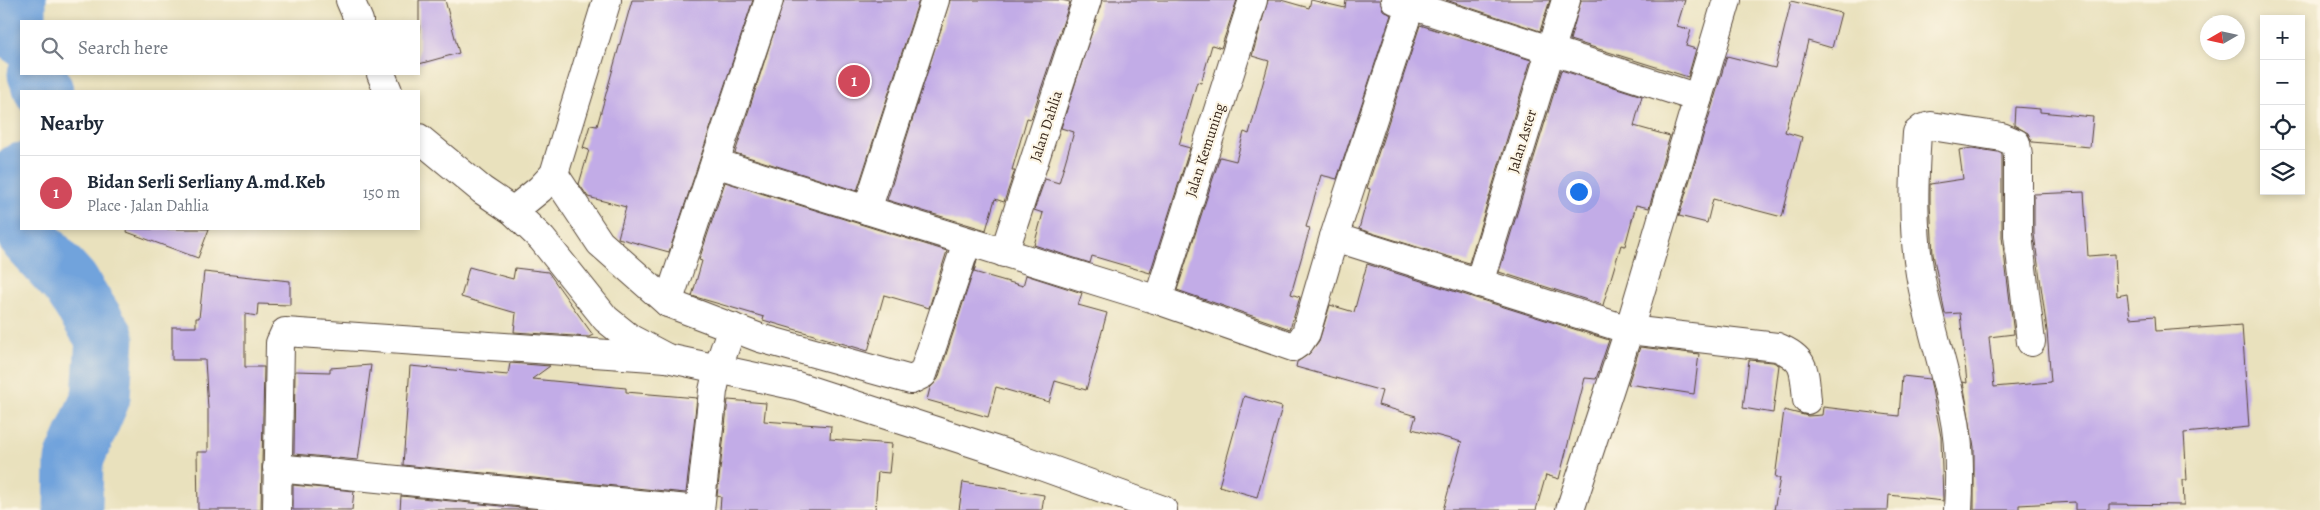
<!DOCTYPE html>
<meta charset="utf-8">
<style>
:root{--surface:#fff;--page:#f2f2f3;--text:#1f2937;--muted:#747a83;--line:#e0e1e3;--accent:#d1495b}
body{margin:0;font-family:Alegreya,serif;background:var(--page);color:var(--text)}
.controls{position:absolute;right:15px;top:15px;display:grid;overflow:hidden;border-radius:0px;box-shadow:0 2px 8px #0003}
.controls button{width:45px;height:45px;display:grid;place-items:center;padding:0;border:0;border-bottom:1px solid var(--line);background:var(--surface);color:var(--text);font:25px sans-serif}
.compass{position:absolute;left:2200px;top:15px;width:45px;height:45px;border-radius:50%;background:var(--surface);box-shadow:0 2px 8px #0003;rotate:261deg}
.you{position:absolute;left:1578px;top:191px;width:18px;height:18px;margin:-12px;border:4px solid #fff;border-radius:50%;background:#1a73e8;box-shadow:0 0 0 8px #1a73e833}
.badge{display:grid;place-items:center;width:32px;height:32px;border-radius:50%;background:var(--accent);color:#fff;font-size:16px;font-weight:700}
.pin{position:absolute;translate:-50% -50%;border:2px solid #fff;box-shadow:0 1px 5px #0006}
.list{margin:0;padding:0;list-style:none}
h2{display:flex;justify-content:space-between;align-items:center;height:65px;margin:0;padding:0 20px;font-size:21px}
h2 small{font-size:16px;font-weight:400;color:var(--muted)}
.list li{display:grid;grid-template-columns:32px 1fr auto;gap:15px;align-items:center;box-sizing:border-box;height:75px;padding:0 20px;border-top:1px solid var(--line)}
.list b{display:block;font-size:19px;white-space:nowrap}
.list p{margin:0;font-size:16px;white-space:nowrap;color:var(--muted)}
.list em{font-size:16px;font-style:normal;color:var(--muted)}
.icon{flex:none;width:28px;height:28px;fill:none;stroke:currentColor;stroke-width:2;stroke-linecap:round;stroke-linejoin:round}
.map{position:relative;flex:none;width:2320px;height:510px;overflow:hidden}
.search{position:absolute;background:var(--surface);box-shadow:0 2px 8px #0003;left:20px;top:20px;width:400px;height:55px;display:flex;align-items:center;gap:12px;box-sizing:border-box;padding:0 18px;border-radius:0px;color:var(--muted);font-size:19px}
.panel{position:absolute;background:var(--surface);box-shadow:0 2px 8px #0003;left:20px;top:90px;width:400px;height:140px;border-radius:0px}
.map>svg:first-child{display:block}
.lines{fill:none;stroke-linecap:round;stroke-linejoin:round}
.river{stroke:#71a3dc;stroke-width:59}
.building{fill:#c2ace7}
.street-casing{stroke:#554536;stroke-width:30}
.secondary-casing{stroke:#554536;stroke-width:30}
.street{stroke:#fff;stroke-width:28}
.secondary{stroke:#fff;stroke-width:28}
.labels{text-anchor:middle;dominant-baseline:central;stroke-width:4.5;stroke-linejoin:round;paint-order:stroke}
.street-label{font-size:15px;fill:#3b2a1e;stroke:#fcf5e5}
</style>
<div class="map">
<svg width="2320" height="510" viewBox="0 0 2320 510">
<rect width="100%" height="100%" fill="#fcf5e5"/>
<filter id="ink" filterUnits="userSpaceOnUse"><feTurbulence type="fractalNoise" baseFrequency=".02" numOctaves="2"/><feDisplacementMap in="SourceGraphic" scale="10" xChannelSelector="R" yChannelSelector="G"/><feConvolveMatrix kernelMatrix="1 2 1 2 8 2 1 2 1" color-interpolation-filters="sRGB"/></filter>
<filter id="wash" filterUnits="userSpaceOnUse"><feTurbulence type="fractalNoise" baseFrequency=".0096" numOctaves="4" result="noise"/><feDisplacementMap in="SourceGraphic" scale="20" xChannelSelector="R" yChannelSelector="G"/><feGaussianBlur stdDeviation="1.12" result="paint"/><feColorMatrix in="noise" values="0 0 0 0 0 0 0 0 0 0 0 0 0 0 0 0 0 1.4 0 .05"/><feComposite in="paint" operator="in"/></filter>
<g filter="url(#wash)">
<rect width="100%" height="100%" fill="#e9e1bd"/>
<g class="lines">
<g class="river">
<polyline points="17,0 17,24 21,36"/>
<polyline points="37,74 44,91"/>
<polyline points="21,172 16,185 21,210"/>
<polyline points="25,229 27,236 70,283 105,338 101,397 74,460 73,510"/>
</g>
</g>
<g id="blocks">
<g class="building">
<polygon points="419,0 445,0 459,53 419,64"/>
<polygon points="632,0 753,0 669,252 618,238 626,207 588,197 579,184 589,150 583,148 590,125 597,126"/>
<polygon points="784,0 919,0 857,191 735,153"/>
<polygon points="950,0 1061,0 1070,2 1031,119 1027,118 1012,170 1015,170 1004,202 995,199 986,230 887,200"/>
<polygon points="1102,0 1237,0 1221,48 1212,45 1201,83 1197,82 1179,145 1190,148 1150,273 1092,256 1090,263 1034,245 1043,213 1034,210 1045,179 1059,183 1074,132 1061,128"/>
<polygon points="1268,0 1281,0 1309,8 1311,0 1345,8 1346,0 1380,0 1383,10 1391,15 1337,179 1321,175 1306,227 1310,228 1291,294 1300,297 1290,329 1177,290 1220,157 1236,161 1244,132 1249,134 1269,61 1252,56"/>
<polygon points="1446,0 1550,0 1540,31"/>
<polygon points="1581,0 1685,0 1677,26 1691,30 1686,46 1696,49 1688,77 1570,40"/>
<polygon points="1791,1 1841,13 1832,48 1808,41 1785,132 1802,137 1782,217 1713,199 1707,223 1679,216 1727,56 1775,68"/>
<polygon points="1420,25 1531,60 1469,263 1359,229 1370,189 1367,188"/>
<polygon points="1561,70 1642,96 1634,126 1670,136 1649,208 1636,205 1625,246 1621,245 1603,305 1499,272"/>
<polygon points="2015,107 2040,109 2040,112 2093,117 2090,147 2032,142 2028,133 2014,125"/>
<polygon points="1972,148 1998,152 2002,154 2002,237 2014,334 1989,337 1994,387 2051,382 2047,331 2034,234 2034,194 2084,192 2088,256 2115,254 2117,296 2127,294 2130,318 2155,316 2156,331 2242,325 2249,427 2184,433 2187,480 2183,480 2184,505 2109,504 2109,510 2075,510 2075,502 2019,505 2019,510 1974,510 1974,447 1963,382 1967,383 1960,313 1945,314 1933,254 1930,203 1930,184 1963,179 1959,150"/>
<polygon points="725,182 947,251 929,308 884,295 868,351 763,320 764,317 692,296 702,261 699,260"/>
<polygon points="128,229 209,229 198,258 127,232"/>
<polygon points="977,260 974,272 1023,286 1026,275 1082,293 1078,305 1107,313 1086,390 1055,381 1049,402 996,387 988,417 927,400 930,388 938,379"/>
<polygon points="1367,264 1609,340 1596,379 1585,378 1559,479 1546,475 1536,510 1443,510 1462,442 1412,429 1416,416 1378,405 1382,391 1296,367 1297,362 1309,354 1319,341 1330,305 1354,312"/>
<polygon points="469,267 513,279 515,268 548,272 593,335 589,337 514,332 516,313 461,297"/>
<polygon points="204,272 290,281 290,305 258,304 257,316 245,314 245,367 264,367 261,510 198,510 197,452 208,452 208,409 205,360 172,360 172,327 196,327 196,318 199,318"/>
<polygon points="1640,347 1699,354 1694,394 1628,384"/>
<polygon points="1749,360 1773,362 1779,365 1773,413 1743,408"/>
<polygon points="510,363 550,366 532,379 626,388 626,392 697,398 686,493 403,465 410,366 508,375"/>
<polygon points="371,365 358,460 294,454 295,371 330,372 330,368"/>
<polygon points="1902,376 1930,379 1941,437 1943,501 1889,495 1888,510 1774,510 1780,478 1775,478 1784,410 1808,416 1822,415 1823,407 1899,416"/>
<polygon points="1244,396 1282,407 1257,497 1219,486"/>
<polygon points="728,400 766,403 764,421 831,426 830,439 892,444 889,473 878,472 875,510 720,510 721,497 717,496"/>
<polygon points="963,482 1044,495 1042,510 959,510"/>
<polygon points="293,485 354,491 352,510 293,510"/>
<polygon points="401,496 541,510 400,510"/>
</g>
</g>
</g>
<g filter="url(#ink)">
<use href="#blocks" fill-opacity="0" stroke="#554536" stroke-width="1"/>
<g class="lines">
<defs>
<g id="street">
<polyline points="1395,0 1698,98"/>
<polyline points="715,163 1158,300 1293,347 1300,342 1306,333 1334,237 1412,0"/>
<polyline points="554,174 600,243 668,303 760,338 911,380 923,374 967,242"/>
<polyline points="867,210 935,0"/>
<polyline points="513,211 540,189 554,174 607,0"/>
<path d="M1334,237l295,93 148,17c30,12 27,24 30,53"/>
<polyline points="1004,253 1087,0"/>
<polyline points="1479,283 1566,0"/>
<polyline points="1158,300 1253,0"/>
<polyline points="668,303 769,0"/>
<polyline points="277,468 698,510"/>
<polyline points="277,510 280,343 285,332 667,358"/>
<polyline points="700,510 713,391 718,368 732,327"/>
<polyline points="1570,510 1629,330 1727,0"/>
<path d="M1958,510c2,-32 2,-67 -5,-99 -9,-46 -25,-91 -33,-137 -8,-47 -6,-94 -3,-141l6,-5 8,-2 71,11 14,6 2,13v79l13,107"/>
</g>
<g id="secondary">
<polyline points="350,0 359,21"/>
<polyline points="381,74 388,91"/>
<polyline points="419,138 482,190 513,211 542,239 606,319 631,339 667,358 797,386 1016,457 1163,510"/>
</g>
</defs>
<use href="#street" class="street-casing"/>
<use href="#secondary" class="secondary-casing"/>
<use href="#street" class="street"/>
<use href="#secondary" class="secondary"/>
</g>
</g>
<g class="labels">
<g class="street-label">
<text transform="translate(1046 126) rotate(-72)">Jalan Dahlia</text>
<text transform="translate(1522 141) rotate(-73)">Jalan Aster</text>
<text transform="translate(1205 150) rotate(-72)">Jalan Kemuning</text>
</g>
</g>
</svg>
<div class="controls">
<button>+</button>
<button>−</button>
<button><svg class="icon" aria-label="locate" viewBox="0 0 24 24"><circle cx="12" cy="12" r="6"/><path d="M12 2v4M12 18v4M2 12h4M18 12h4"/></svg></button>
<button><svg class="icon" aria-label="layers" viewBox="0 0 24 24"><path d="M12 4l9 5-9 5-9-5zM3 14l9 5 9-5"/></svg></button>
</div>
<svg class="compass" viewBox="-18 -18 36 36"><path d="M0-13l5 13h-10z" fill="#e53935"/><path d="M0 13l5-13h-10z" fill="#747a83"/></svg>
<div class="you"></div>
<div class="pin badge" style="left:854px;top:81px">1</div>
<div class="search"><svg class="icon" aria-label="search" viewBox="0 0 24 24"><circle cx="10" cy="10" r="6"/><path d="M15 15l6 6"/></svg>Search here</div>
<section class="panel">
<h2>Nearby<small></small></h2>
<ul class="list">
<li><span class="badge">1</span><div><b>Bidan Serli Serliany A.md.Keb</b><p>Place · Jalan Dahlia</p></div><em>150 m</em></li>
</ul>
</section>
</div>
